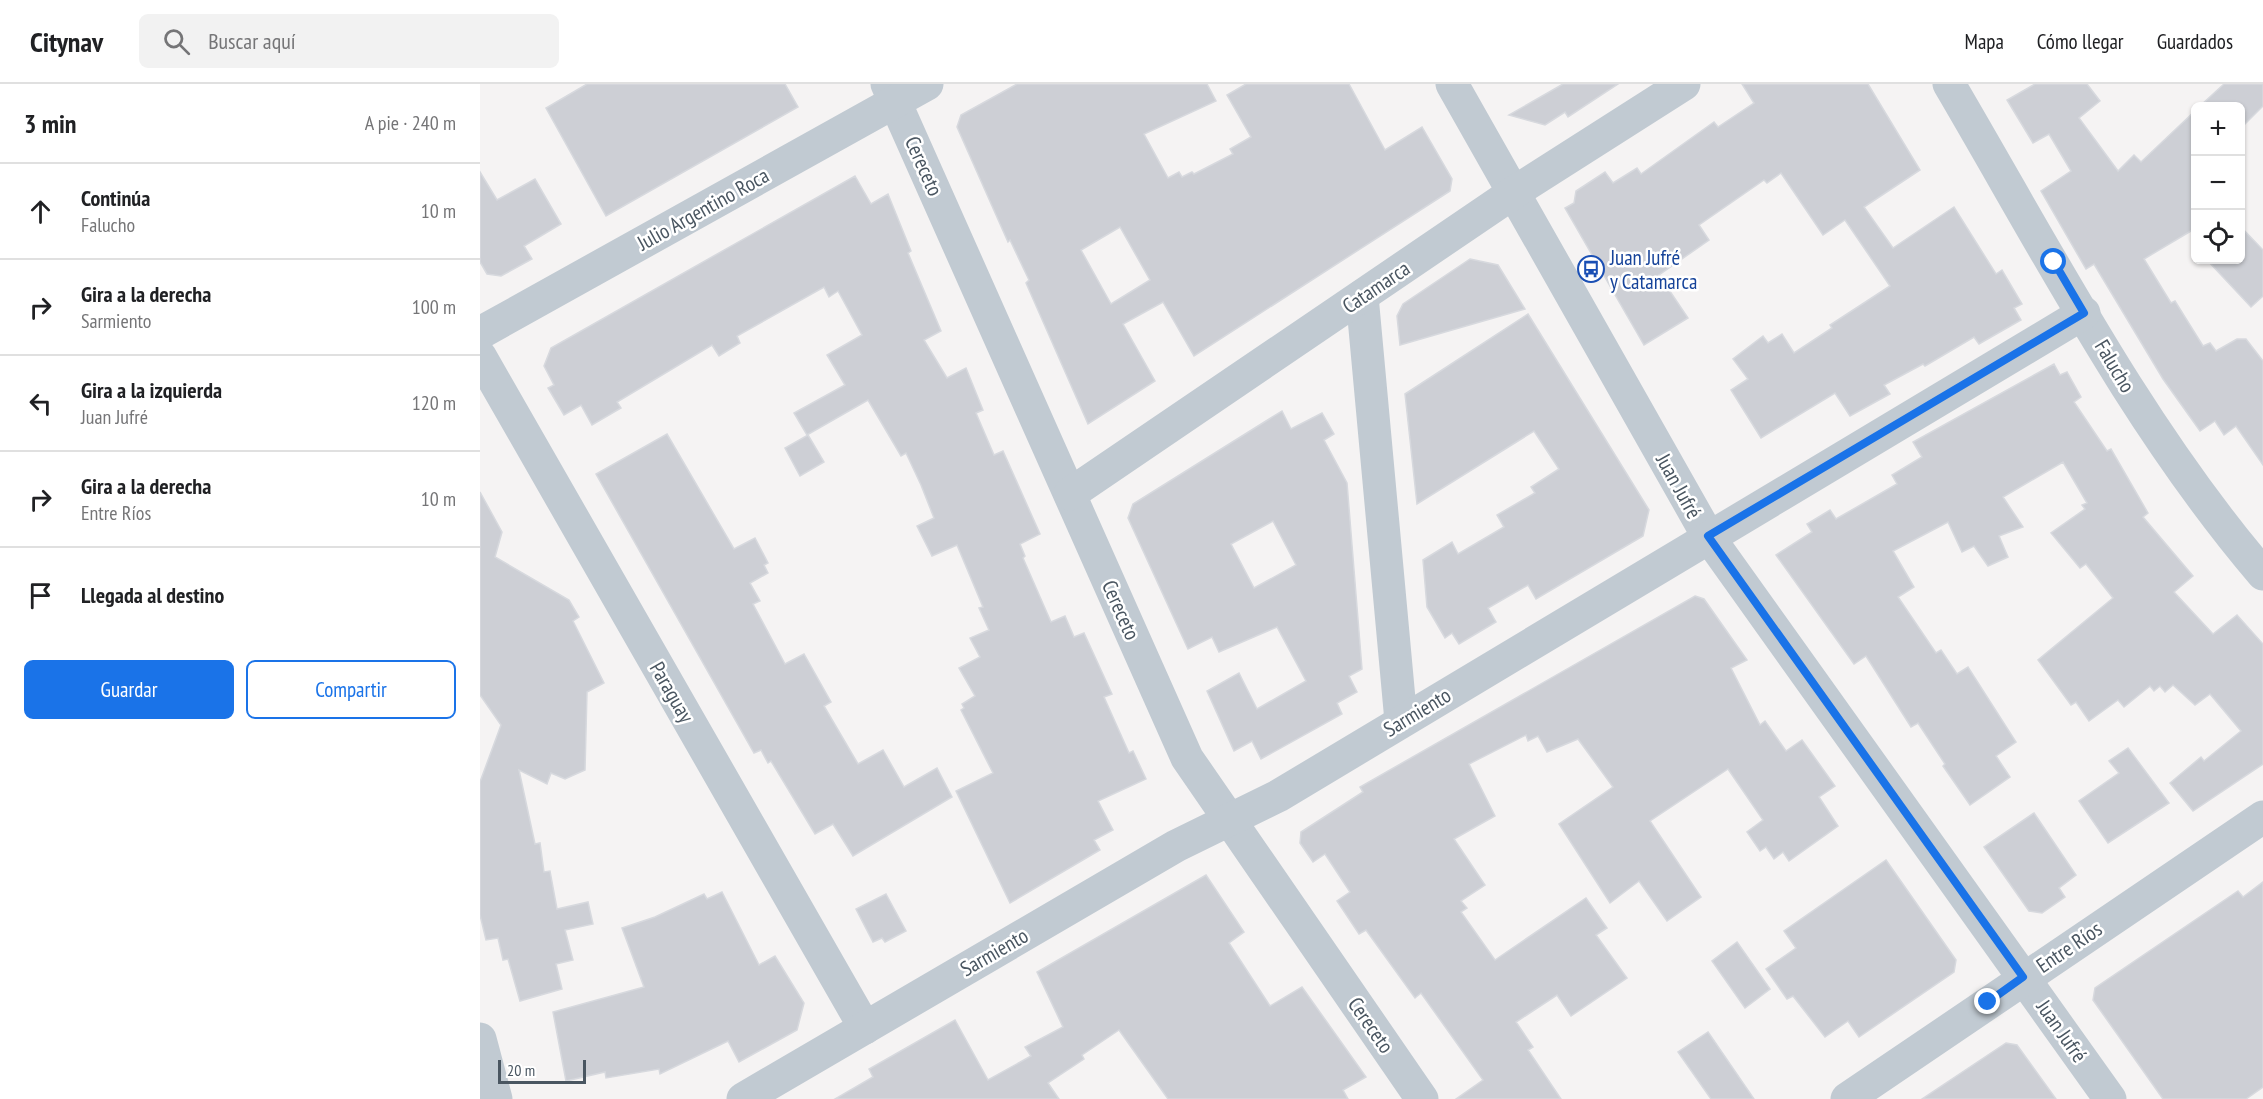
<!DOCTYPE html>
<html lang="es">
<meta charset="utf-8">
<style>
:root{--surface:#fff;--page:#f2f2f2;--text:#202124;--muted:#757577;--line:#e0e0e0;--accent:#1a73e8}
body{margin:0;font-family:"PT Sans Narrow",sans-serif;background:var(--page);color:var(--text)}
.controls{position:absolute;right:18px;top:18px;display:grid;overflow:hidden;border-radius:9px;box-shadow:0 2px 4px #0004}
.controls button{width:54px;height:54px;display:grid;place-items:center;padding:0;border:0;border-bottom:2px solid var(--line);background:var(--surface);color:var(--text);font:30px sans-serif}
.scale{position:absolute;left:18px;bottom:15px;width:88px;box-sizing:border-box;padding-left:6px;border:3px solid #4a5661;border-top:0;font-size:16px;line-height:21px;white-space:nowrap;color:#4a5661;-webkit-text-stroke:4px #fff;paint-order:stroke}
.stop{position:absolute;width:18px;height:18px;margin:-14px;border:4px solid #1a73e8;border-radius:50%;background:#fff}
.stop.end{background:#1a73e8;border-color:#fff;box-shadow:0 2px 6px #0008}
.list{margin:0;padding:0;list-style:none}
h2{display:flex;justify-content:space-between;align-items:center;height:78px;margin:0;padding:0 24px;font-size:26px}
h2 small{font-size:20px;font-weight:400;color:var(--muted)}
.list li{display:grid;grid-template-columns:39px 1fr auto;gap:18px;align-items:center;box-sizing:border-box;height:96px;padding:0 24px;border-top:2px solid var(--line)}
.list b{display:block;font-size:22px;white-space:nowrap}
.list p{margin:0;font-size:20px;white-space:nowrap;color:var(--muted)}
.list em{font-size:20px;font-style:normal;color:var(--muted)}
.actions{display:flex;gap:12px;padding:18px 24px}
.actions a{flex:1;padding:14px 0;border:2px solid var(--accent);border-radius:9px;text-align:center;font-size:21px;color:var(--accent)}
.actions .main{background:var(--accent);color:#fff}
.icon{flex:none;width:33px;height:33px;fill:none;stroke:currentColor;stroke-width:2;stroke-linecap:round;stroke-linejoin:round}
.map{position:relative;flex:none;width:1783px;height:1015px;overflow:hidden}
header{display:flex;align-items:center;gap:36px;box-sizing:border-box;height:84px;padding:0 30px;background:var(--surface);border-bottom:2px solid var(--line)}
header strong{font-size:28px}
nav{display:flex;gap:33px;margin-inline-start:auto;font-size:21px}
.search{width:420px;height:54px;background:var(--page);display:flex;align-items:center;gap:15px;box-sizing:border-box;padding:0 21px;border-radius:9px;color:var(--muted);font-size:22px}
main{display:flex}
aside{flex:1;background:var(--surface)}
.map>svg:first-child{display:block}
.building{fill:#cdcfd5;stroke:#d7d9de;stroke-width:1.5;fill-rule:evenodd}
.lines{fill:none;stroke-linecap:round;stroke-linejoin:round}
.minor{stroke:#c1cad2;stroke-width:33}
.route{stroke:#1a73e8;stroke-width:8}
.labels{text-anchor:middle;dominant-baseline:central;stroke-width:5;stroke-linejoin:round;paint-order:stroke}
.street-label{font-size:21px;fill:#4a5661;stroke:#fff}
.transit-label{font-size:21px;fill:#164399;stroke:#fff;text-anchor:start}
</style>
<header>
<strong>Citynav</strong>
<div class="search"><svg class="icon" aria-label="search" viewBox="0 0 24 24"><circle cx="10" cy="10" r="6"/><path d="M15 15l6 6"/></svg>Buscar aquí</div>
<nav><a>Mapa</a><a>Cómo llegar</a><a>Guardados</a></nav>
</header>
<main>
<aside>
<h2>3 min<small>A pie · 240 m</small></h2>
<ul class="list">
<li><svg class="icon" aria-label="ahead" viewBox="0 0 24 24"><path d="M12 20V5M6 11l6-6 6 6"/></svg><div><b>Continúa</b><p>Falucho</p></div><em>10 m</em></li>
<li><svg class="icon" aria-label="right" viewBox="0 0 24 24"><path d="M7 20v-9h11M14 6l5 5-5 5"/></svg><div><b>Gira a la derecha</b><p>Sarmiento</p></div><em>100 m</em></li>
<li><svg class="icon" aria-label="left" viewBox="0 0 24 24"><path d="M17 20v-9H6M10 6l-5 5 5 5"/></svg><div><b>Gira a la izquierda</b><p>Juan Jufré</p></div><em>120 m</em></li>
<li><svg class="icon" aria-label="right" viewBox="0 0 24 24"><path d="M7 20v-9h11M14 6l5 5-5 5"/></svg><div><b>Gira a la derecha</b><p>Entre Ríos</p></div><em>10 m</em></li>
<li><svg class="icon" aria-label="arrive" viewBox="0 0 24 24"><path d="M6 21V4h12l-3 4 3 4H6"/></svg><div><b>Llegada al destino</b></div></li>
</ul>
<div class="actions"><a class="main">Guardar</a><a>Compartir</a></div>
</aside>
<div class="map">
<svg width="1783" height="1015" viewBox="0 0 1783 1015">
<rect width="100%" height="100%" fill="#f5f3f3"/>
<g class="building">
<polygon points="107,0 305,0 318,23 126,132 66,24"/>
<path d="M537,0h190l9,17 -72,33 24,44 11,-6 3,5 10,-5 2,2 39,-20 -3,-5 21,-12 -24,-42 19,-11h103l36,66 37,-23 30,52 -2,12 -256,165 -31,-54 -40,22 32,57 -67,43 -62,-141 3,-3 -19,-40 -2,2 -51,-115 4,-12zM640,143l30,53 -39,24 -30,-54z"/>
<polygon points="1083,0 1138,0 1088,33 1085,28 1065,41 1029,31"/>
<polygon points="1262,0 1388,0 1440,86 1384,123 1413,164 1474,123 1516,190 1522,186 1542,220 1534,224 1541,236 1499,260 1494,253 1445,282 1443,280 1404,301 1410,310 1370,332 1355,309 1281,354 1251,306 1268,295 1253,275 1283,252 1288,259 1302,250 1314,269 1352,244 1350,241 1410,202 1365,136 1343,151 1301,89 1287,99 1284,96 1219,141 1229,156 1179,191 1208,234 1164,261 1085,124 1094,119 1096,107 1125,88 1133,99 1157,84 1161,90 1234,38 1238,43 1274,19"/>
<polygon points="1555,0 1607,0 1620,17 1599,34 1638,87 1654,71 1661,78 1716,26 1716,87 1712,91 1716,95 1716,144 1664,175 1691,219 1695,217 1723,262 1730,259 1736,267 1757,255 1766,255 1783,277 1783,381 1756,342 1744,351 1735,337 1720,347 1683,295 1614,180 1606,185 1561,107 1591,87 1569,50 1553,59 1527,16"/>
<polygon points="1744,0 1783,0 1783,22 1761,44 1761,22 1720,22"/>
<polygon points="0,88 17,116 55,95 81,140 44,162 52,175 21,192 7,190 0,178"/>
<polygon points="375,92 391,120 408,110 431,167 428,169 461,247 444,256 467,294 486,284 503,326 496,329 514,371 523,367 560,450 540,460 545,472 543,474 571,538 585,532 594,553 604,549 632,610 624,613 649,669 653,667 666,695 618,717 633,746 614,756 620,766 530,819 476,707 513,689 481,626 484,624 482,620 495,612 479,584 500,573 490,554 509,546 499,524 503,523 477,461 452,472 437,442 454,434 441,401 426,369 421,372 388,316 327,351 314,329 365,301 347,271 382,251 358,207 349,213 344,203 257,252 260,259 239,272 232,261 137,318 141,324 112,341 101,321 84,331 68,304 74,301 64,282 71,264"/>
<polygon points="1761,143 1783,166 1783,212 1771,223 1727,176 1761,176"/>
<polygon points="990,175 1018,181 1045,225 920,261 917,232 923,220"/>
<polygon points="1048,230 1169,426 1163,452 1056,515 1048,501 1008,524 1016,538 979,560 972,549 965,554 947,523 943,476 972,458 978,470 1024,443 1017,431 1055,409 1051,403 1079,385 1054,347 937,420 925,310"/>
<polygon points="1574,280 1580,291 1587,288 1601,313 1594,318 1627,367 1631,365 1668,429 1663,433 1713,492 1694,508 1733,550 1757,531 1783,560 1783,680 1713,727 1690,699 1721,673 1724,677 1761,647 1730,610 1715,621 1693,601 1685,608 1680,602 1674,607 1670,602 1644,623 1638,616 1609,637 1596,618 1591,621 1558,576 1633,514 1606,480 1600,484 1571,449 1605,425 1602,421 1607,419 1583,378 1523,413 1543,443 1519,452 1528,473 1508,482 1494,462 1482,468 1468,438 1413,467 1434,503 1418,513 1456,569 1461,566 1477,590 1488,583 1536,658 1516,672 1530,693 1490,721 1463,682 1465,680 1438,639 1431,643 1386,572 1374,580 1296,471 1332,448 1327,440 1350,426 1356,435 1417,400 1412,391 1442,373 1433,358"/>
<path d="M802,327l9,18 31,-16 12,21 -10,6 23,43 15,186 -13,7 8,16 -20,11 5,11 -81,45 -9,-18 -18,10 -27,-60 32,-18 18,36 49,-28 -29,-54 -58,25 -7,-15 -24,12 -60,-131 5,-14zM793,437l23,44 -42,23 -23,-44z"/>
<polygon points="187,350 254,465 275,454 288,479 284,481 288,489 270,499 280,517 273,520 305,580 324,570 351,618 344,622 378,680 403,666 424,703 457,684 472,713 373,772 353,740 335,750 291,677 288,679 281,666 274,669 116,390"/>
<polygon points="328,351 344,378 320,392 305,364"/>
<polygon points="0,408 22,448 15,473 89,516 99,533 93,537 124,599 107,608 105,686 85,695 71,689 67,700 39,686 55,760 60,759 64,788 70,787 77,825 108,818 113,840 85,846 93,876 76,880 82,905 40,917 28,875 23,876 18,854 6,856 0,831 0,698 21,641 0,611"/>
<polygon points="1215,512 1224,515 1267,576 1251,584 1280,641 1285,637 1306,667 1322,656 1355,702 1339,713 1358,742 1309,777 1303,768 1294,775 1286,763 1280,767 1267,748 1283,736 1248,685 1170,737 1221,813 1187,837 1159,797 1130,819 1079,740 1133,703 1098,655 1067,668 1058,652 1048,657 1046,651 989,680 1015,732 974,755 1005,801 981,817 987,824 981,828 1015,876 1106,814 1127,844 1116,851 1147,894 1091,932 1077,911 1036,938 1053,963 1048,966 1081,1015 976,1015 1003,996 941,909 935,914 886,846 879,850 857,817 870,808 845,770 833,778 820,759 821,748 883,708 880,703"/>
<polygon points="1648,664 1689,719 1628,759 1599,717 1639,689 1629,677"/>
<polygon points="1554,729 1596,791 1579,804 1585,813 1562,829 1549,827 1504,763"/>
<polygon points="1406,776 1476,876 1474,888 1379,953 1368,937 1345,953 1313,912 1307,915 1286,885 1316,864 1304,847"/>
<polygon points="726,791 764,848 749,859 790,922 822,903 886,993 863,1006 868,1015 688,1015 639,946 602,971 604,975 568,999 579,1015 355,1015 393,993 389,985 475,936 508,996 551,972 545,963 583,943 557,888"/>
<polygon points="1783,798 1783,1003 1766,1015 1683,1015 1613,916 1615,904 1758,807 1763,813"/>
<polygon points="242,808 279,881 295,872 324,919 317,946 259,978 248,957 180,990 179,985 126,994 125,988 86,997 73,928 164,903 142,844 175,833 224,810 227,815"/>
<polygon points="406,810 426,847 405,858 402,854 393,858 376,825"/>
<polygon points="1257,858 1290,905 1265,924 1232,877"/>
<polygon points="1228,948 1274,1015 1231,1015 1198,968"/>
<polygon points="1526,959 1537,961 1576,1015 1442,1015"/>
</g>
<g class="lines">
<g class="minor">
<polyline points="407,0 707,674 942,1015"/>
<polyline points="972,0 1228,452 1630,1015"/>
<path d="M1469,0c97,165 189,344 314,490"/>
<polyline points="882,212 921,637"/>
<polyline points="0,249 447,0"/>
<polyline points="0,272 385,944"/>
<polyline points="590,410 1033,109 1204,0"/>
<polyline points="0,955 16,1015"/>
<polyline points="263,1015 696,762 798,712 1604,229"/>
<polyline points="1367,1015 1783,733"/>
</g>
</g>
<g class="lines">
<polyline class="route" points="1508,918 1543,893 1228,452 1604,229 1574,178"/>
</g>
<defs>
<symbol id="bus-ring" viewBox="-11 -11 22 22"><circle r="9.5" fill="#fff" stroke="#1a4fb4" stroke-width="1.5"/><path d="M-5-6H5V4H4V6H2V4H-2V6H-4V4H-5ZM-3.5-4V0h7V-4ZM-3.5 1.2v1.5H-2V1.2ZM2 1.2v1.5H3.5V1.2Z" fill="#1a4fb4"/></symbol>
</defs>
<g fill-rule="evenodd">
<use href="#bus-ring" x="1096" y="170" width="30" height="30"/>
</g>
<g class="labels">
<g class="street-label">
<text transform="translate(444 82) rotate(66)">Cereceto</text>
<text transform="translate(223 125) rotate(-29)">Julio Argentino Roca</text>
<text transform="translate(896 203) rotate(-34)">Catamarca</text>
<text transform="translate(1635 282) rotate(59)">Falucho</text>
<text transform="translate(1199 402) rotate(61)">Juan Jufré</text>
<text transform="translate(641 526) rotate(66)">Cereceto</text>
<text transform="translate(192 608) rotate(60)">Paraguay</text>
<text transform="translate(937 628) rotate(-31)">Sarmiento</text>
<text transform="translate(1589 863) rotate(-34)">Entre Ríos</text>
<text transform="translate(514 868) rotate(-30)">Sarmiento</text>
<text transform="translate(891 941) rotate(55)">Cereceto</text>
<text transform="translate(1582 947) rotate(55)">Juan Jufré</text>
</g>
<g class="transit-label">
<text x="1130" y="173">Juan Jufré<tspan x="1130" dy="24">y Catamarca</tspan></text>
</g>
</g>
</svg>
<div class="controls">
<button>+</button>
<button>−</button>
<button><svg class="icon" aria-label="locate" viewBox="0 0 24 24"><circle cx="12" cy="12" r="6"/><path d="M12 2v4M12 18v4M2 12h4M18 12h4"/></svg></button>
</div>
<div class="scale">20 m</div>
<div class="stop" style="left:1574px;top:178px"></div>
<div class="stop end" style="left:1508px;top:918px"></div>
</div>
</main>
